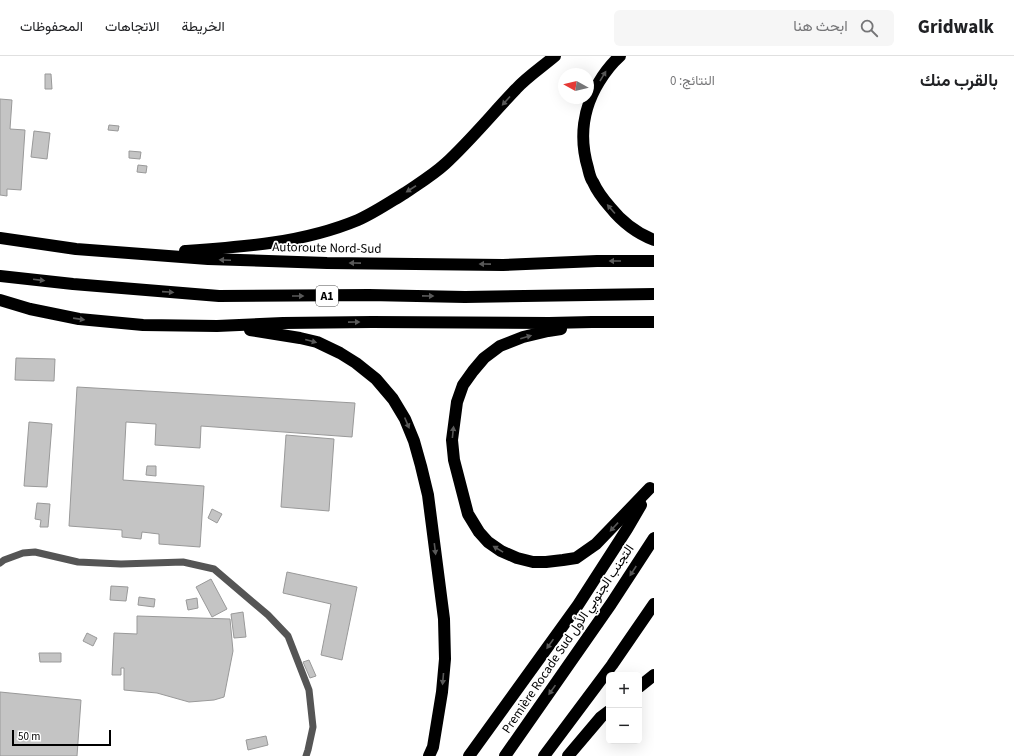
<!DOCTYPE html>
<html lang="ar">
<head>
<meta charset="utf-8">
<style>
  body { margin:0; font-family:"Source Sans 3",Vazirmatn,sans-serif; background:#f6f6f6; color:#202124; direction:rtl }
  .controls { position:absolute; right:12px; bottom:12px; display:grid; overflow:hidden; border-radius:6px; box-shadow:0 4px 16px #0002 }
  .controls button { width:36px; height:36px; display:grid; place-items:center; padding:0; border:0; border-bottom:1px solid #e0e0e0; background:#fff; color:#202124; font:20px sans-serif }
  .compass { position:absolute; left:558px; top:12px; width:36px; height:36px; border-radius:50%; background:#fff; box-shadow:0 4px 16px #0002; rotate:278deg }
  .scale { position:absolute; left:12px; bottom:10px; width:99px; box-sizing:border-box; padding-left:4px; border:2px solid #000; border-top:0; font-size:11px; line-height:14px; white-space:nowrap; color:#000; -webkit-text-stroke:3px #fff; paint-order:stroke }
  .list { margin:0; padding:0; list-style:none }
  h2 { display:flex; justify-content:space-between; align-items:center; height:52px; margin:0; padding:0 16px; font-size:17px }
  h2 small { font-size:13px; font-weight:400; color:#757577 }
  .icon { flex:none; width:22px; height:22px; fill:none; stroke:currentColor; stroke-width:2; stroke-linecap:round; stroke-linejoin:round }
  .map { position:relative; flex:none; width:654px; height:700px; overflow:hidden; direction:ltr }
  header { display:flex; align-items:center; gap:24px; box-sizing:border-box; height:56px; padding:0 20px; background:#fff; border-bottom:1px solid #e0e0e0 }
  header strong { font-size:19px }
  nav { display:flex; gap:22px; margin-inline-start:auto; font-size:14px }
  .search { width:280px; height:36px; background:#f6f6f6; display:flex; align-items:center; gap:10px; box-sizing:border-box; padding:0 14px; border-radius:6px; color:#757577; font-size:15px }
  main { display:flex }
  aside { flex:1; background:#fff }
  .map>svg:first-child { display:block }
  .building { fill:#c4c4c4; stroke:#999 }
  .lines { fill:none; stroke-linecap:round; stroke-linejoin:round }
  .lane { stroke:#555; stroke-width:7 }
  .highway { stroke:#000; stroke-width:12 }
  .oneway { fill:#595959 }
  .labels { text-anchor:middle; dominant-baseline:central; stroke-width:3.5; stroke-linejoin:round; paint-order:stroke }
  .shield { fill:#fff; stroke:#4c4c4c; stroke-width:1 }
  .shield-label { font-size:12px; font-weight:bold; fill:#000 }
  .street-label { font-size:13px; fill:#000; stroke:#fff }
</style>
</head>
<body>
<header>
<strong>Gridwalk</strong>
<div class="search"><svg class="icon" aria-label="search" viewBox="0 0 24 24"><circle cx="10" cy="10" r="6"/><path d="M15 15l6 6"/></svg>ابحث هنا</div>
<nav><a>الخريطة</a><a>الاتجاهات</a><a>المحفوظات</a></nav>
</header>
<main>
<aside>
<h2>بالقرب منك<small>النتائج: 0</small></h2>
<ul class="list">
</ul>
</aside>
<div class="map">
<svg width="654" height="700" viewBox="0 0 654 700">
  <rect width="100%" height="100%" fill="#fff"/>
  <g class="building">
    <path d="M45,18H51L52,33H45Z"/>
    <path d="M0,43L12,44L10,73L25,74L21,134L7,133V140L0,139Z"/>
    <path d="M109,69L119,70L118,75L108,74Z"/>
    <path d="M34,75L50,77L47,103L31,101Z"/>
    <path d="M129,95L141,96L140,103L129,102Z"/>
    <path d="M138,109L147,110L146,117L137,116Z"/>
    <path d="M16,302L55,303L54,325L15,324Z"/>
    <path d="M77,331L355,347L352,381L201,370L200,392L155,389L156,368L126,366L123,424L204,430L200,491L159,488V478L142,476L141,483L122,481V474L69,470Z"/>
    <path d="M29,366L52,368L47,431L24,430Z"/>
    <path d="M286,379L334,383L329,455L281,451Z"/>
    <path d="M147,410H156V420L146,419Z"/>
    <path d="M37,447L50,448L48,471H40L41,464L35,463Z"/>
    <path d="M212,453L222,458L217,467L208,462Z"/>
    <path d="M287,516L357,531L342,604L321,599L331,548L283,537Z"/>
    <path d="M211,523L227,553L212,561L196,531Z"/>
    <path d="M111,530L128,531L126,545L110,544Z"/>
    <path d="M139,541L155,543L154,551L138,549Z"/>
    <path d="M197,542L198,552L188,554L186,544Z"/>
    <path d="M243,556L246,581L234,582L231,558Z"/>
    <path d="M137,560L230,563L233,595L224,641L214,644L189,646L157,637L124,634V612H121V619H112L114,577L137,578Z"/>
    <path d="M87,577L97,582L93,590L83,585Z"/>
    <path d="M39,597H61V606H40Z"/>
    <path d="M309,604L316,620L310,622L303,606Z"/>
    <path d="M0,636L81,644L77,700H0Z"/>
    <path d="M266,680L268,689L248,694L246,684Z"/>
  </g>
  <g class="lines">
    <path class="lane" d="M0,507L4,504L23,497L35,496L78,506L121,508L183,506L214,513L268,559L288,580L309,634L313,671L308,694L306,700"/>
    <g class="highway">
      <path d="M620,0C611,8 605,16 599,26C583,52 579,82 588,112C589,116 590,122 593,126C597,135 603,143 610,151C622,166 636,177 654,184"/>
      <path d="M0,182L76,193L208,203L327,207L503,209L597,205H654"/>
      <path d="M185,195C243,191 303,187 358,164C374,157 390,146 405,137C418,128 433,119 445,108C470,85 492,58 516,33C527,21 542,11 555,0"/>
      <path d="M0,220L73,228L219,240L369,239L465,241L654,238"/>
      <path d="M0,244L30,253L79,263L143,269L217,270L283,267L372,266L549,267L592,266H654"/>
      <path d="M561,273L548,275L523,281L500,290L484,302L473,315L463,329L457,346L452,384L454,404L468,458L479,476L488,486L501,495L517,502L533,506H546L563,504L576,502L596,488L650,432"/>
      <path d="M250,274L300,282L317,286L340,297L356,307L376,323L393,343L405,363L414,385L421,410L428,439L444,563L445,603L442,636L433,691L429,700"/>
      <path d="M639,631L654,619"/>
      <path d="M469,700L578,549L627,473L641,449"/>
      <path d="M505,700L611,548L654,482"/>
      <path d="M544,700L612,609L654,548"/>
      <path d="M568,700L601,661L609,655"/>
    </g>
  </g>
  <defs><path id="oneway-solid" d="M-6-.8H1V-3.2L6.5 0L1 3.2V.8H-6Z"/></defs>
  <g class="oneway">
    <use href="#oneway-solid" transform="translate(603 20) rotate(-59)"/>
    <use href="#oneway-solid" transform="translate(506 45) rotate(132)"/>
    <use href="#oneway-solid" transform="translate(411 133) rotate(147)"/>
    <use href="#oneway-solid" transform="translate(611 153) rotate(-131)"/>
    <use href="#oneway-solid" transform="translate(225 204) rotate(-178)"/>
    <use href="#oneway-solid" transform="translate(615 205) rotate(180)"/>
    <use href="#oneway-solid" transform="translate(355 207) rotate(-179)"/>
    <use href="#oneway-solid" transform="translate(485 208) rotate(-179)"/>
    <use href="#oneway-solid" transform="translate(39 224) rotate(7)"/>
    <use href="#oneway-solid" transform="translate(168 236) rotate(4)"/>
    <use href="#oneway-solid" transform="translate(298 240)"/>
    <use href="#oneway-solid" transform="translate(428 240) rotate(1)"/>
    <use href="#oneway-solid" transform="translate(79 263) rotate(8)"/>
    <use href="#oneway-solid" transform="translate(354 266) rotate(-1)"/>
    <use href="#oneway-solid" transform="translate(526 281) rotate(-16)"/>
    <use href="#oneway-solid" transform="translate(311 285) rotate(15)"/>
    <use href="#oneway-solid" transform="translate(407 367) rotate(67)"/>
    <use href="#oneway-solid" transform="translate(453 376) rotate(-84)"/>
    <use href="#oneway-solid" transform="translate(614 471) rotate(133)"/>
    <use href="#oneway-solid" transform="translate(435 493) rotate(83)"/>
    <use href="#oneway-solid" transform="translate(498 493) rotate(-149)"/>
    <use href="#oneway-solid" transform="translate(633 515) rotate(123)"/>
    <use href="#oneway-solid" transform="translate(550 588) rotate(125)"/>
    <use href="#oneway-solid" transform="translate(443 623) rotate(95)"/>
    <use href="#oneway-solid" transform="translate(552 634) rotate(125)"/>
  </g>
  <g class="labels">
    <rect class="shield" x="316" y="230" width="22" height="20" rx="3"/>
    <g class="shield-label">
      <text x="327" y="240">A1</text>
    </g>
    <g class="street-label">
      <text transform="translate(327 192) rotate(1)">Autoroute Nord-Sud</text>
      <text transform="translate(568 583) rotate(-56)">Première Rocade Sud التجنب الجنوبي الأول</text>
    </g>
  </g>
</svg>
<div class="controls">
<button>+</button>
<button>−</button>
</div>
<svg class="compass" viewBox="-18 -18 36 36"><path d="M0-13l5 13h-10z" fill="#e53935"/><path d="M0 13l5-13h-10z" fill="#757577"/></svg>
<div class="scale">50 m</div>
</div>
</main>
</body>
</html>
